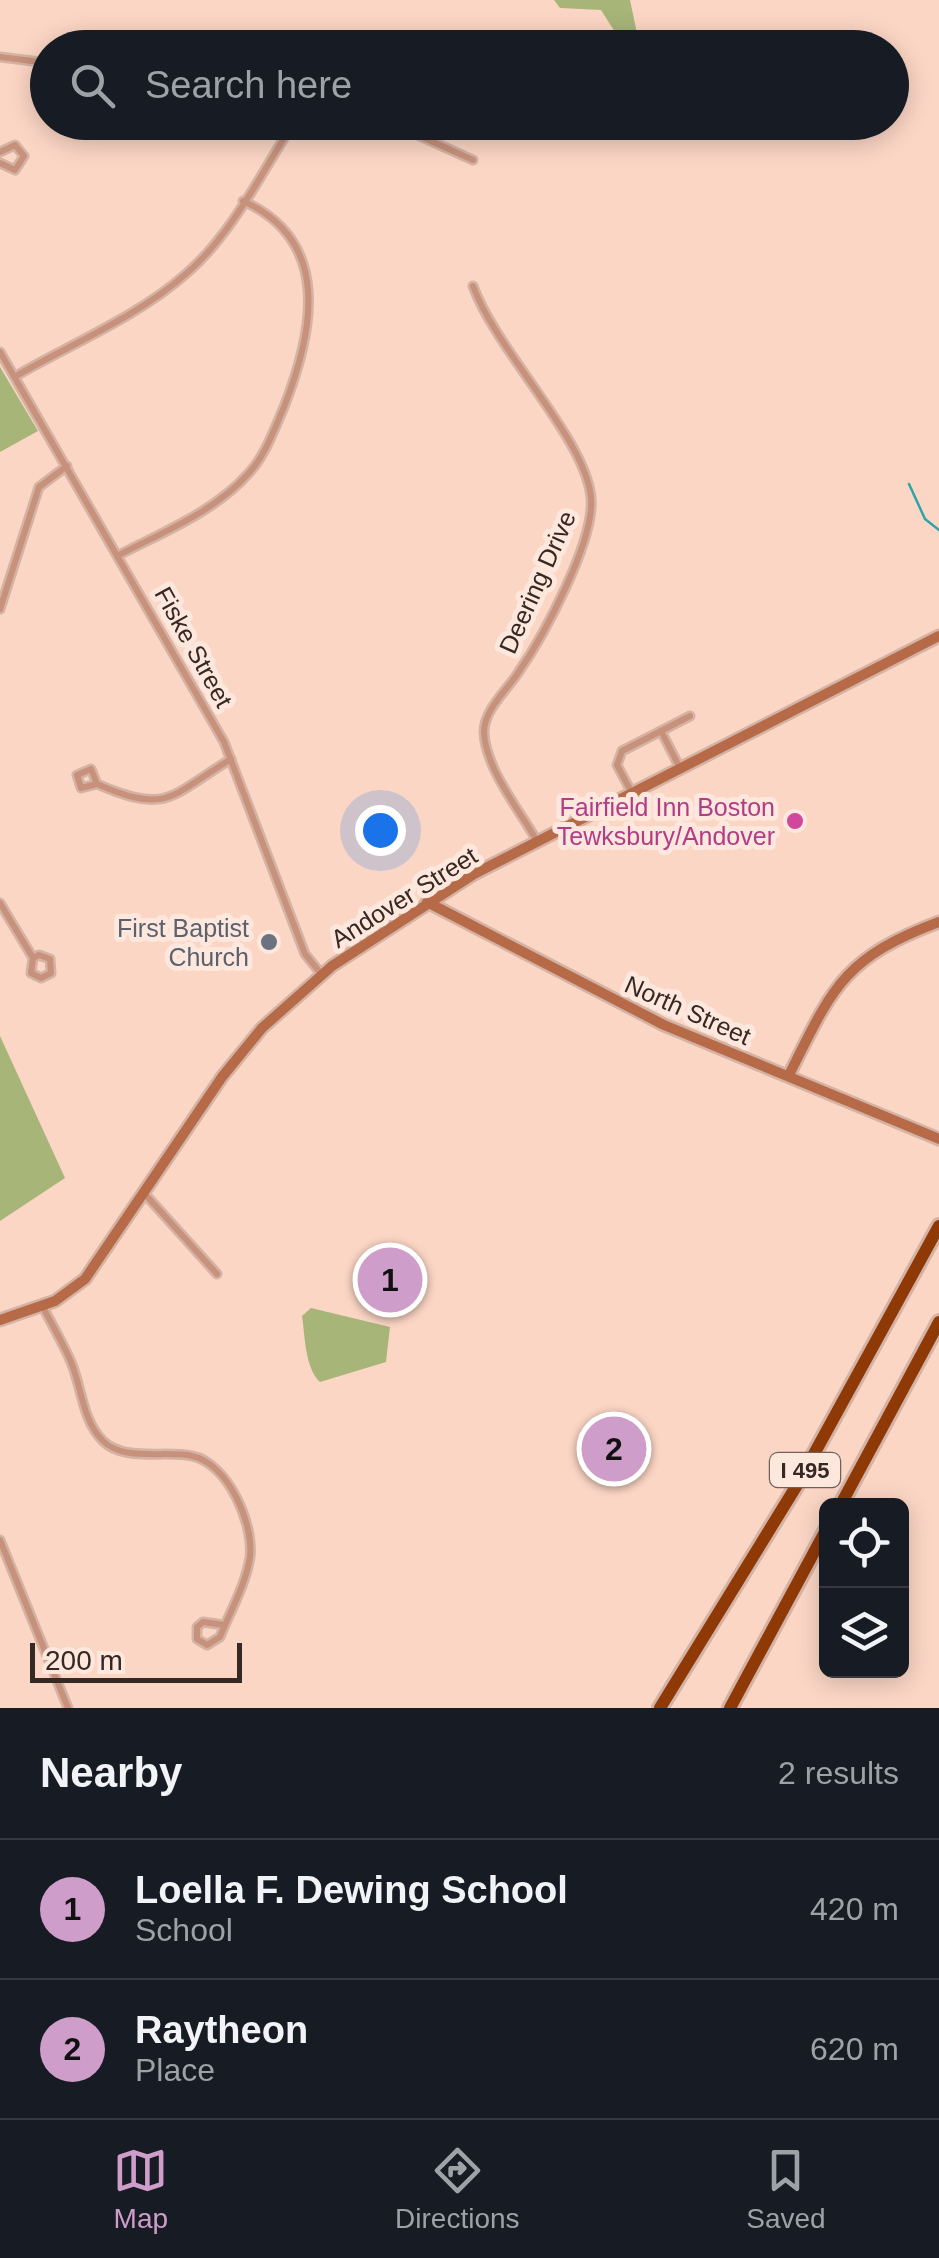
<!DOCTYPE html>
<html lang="en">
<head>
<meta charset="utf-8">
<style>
  body { margin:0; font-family:Arial,sans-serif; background:#20242c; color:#f1f3f6 }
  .controls { position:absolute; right:30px; bottom:30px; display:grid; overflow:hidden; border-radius:15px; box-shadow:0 5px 25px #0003 }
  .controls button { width:90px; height:90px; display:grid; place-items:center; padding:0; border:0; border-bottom:2px solid #363941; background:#171b24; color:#f1f3f6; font:50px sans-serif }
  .scale { position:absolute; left:30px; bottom:25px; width:212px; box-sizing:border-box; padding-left:10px; border:5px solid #362822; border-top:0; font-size:28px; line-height:35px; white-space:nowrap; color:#362822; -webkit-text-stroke:8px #fee7dd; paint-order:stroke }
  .you { position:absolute; left:380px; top:830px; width:35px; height:35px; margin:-25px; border:8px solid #fff; border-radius:50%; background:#1a73e8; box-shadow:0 0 0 15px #1a73e833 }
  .badge { display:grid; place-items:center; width:65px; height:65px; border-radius:50%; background:#ce9dc9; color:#111; font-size:32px; font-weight:700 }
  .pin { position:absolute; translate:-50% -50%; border:5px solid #fff; box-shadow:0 2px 10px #0006 }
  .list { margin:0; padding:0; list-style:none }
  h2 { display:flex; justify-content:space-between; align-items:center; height:130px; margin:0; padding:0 40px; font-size:42px }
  h2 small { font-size:32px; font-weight:400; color:#9ea1a6 }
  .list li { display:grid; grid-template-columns:65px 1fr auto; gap:30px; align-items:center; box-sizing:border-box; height:140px; padding:0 40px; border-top:2px solid #363941 }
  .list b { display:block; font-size:38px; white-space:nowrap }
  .list p { margin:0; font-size:32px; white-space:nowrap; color:#9ea1a6 }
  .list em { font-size:32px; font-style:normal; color:#9ea1a6 }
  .icon { flex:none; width:55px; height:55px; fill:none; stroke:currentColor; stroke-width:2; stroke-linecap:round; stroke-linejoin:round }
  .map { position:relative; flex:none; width:939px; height:1708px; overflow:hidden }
  .search { position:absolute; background:#171b24; box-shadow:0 5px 25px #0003; left:30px; right:30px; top:30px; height:110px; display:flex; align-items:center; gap:25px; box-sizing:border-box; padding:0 35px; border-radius:55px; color:#9ea1a6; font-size:38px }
  .sheet { height:410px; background:#171b24 }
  nav { display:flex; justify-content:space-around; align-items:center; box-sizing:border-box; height:140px; border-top:2px solid #363941; background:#171b24; font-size:28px; color:#9ea1a6 }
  nav a { display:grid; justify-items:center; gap:5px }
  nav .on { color:#ce9dc9 }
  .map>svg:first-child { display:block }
  .green { fill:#a7b579 }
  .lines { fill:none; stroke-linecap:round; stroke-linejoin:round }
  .stream { stroke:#2da4a9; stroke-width:2.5 }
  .minor-casing { stroke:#d4b3a4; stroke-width:11 }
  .secondary-casing { stroke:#d4b3a4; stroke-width:15 }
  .motorway-casing { stroke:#d4b3a4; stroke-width:18 }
  .minor { stroke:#c7917b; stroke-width:6 }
  .secondary { stroke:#b66a48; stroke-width:10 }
  .motorway { stroke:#8f3907; stroke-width:12 }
  .hotel-dot { fill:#d1479c; stroke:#fee7dd; stroke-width:4 }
  .worship-dot { fill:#6b7280; stroke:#fee7dd; stroke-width:4 }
  .labels { text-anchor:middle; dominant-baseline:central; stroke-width:10; stroke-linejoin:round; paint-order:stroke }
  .shield { fill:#fee7dd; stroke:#72615a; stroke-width:2.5 }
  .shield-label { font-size:22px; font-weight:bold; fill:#362822 }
  .street-label { font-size:25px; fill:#362822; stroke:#fee7dd }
  .hotel-label { font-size:25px; fill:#b23c85; stroke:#fee7dd; text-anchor:end }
  .worship-label { font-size:25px; fill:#5b616d; stroke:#fee7dd; text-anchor:end }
</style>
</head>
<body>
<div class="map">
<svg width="939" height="1708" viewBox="0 0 939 1708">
  <rect width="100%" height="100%" fill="#fcd6c5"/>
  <g class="green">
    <path d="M554,0H630L638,38L741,47L620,40L601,10L560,8Z"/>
    <path d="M0,367L38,431L0,452Z"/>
    <path d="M0,1036L65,1178L0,1221Z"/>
    <path d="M311,1308L390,1327L386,1362L320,1382C305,1368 305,1336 302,1316Z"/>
  </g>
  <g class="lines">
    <path class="stream" d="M909,484L925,519L939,530"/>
    <g class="minor-casing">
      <g id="minor">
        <path d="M0,57L48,63"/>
        <path d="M389,122L473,160"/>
        <path d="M0,152L15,145L24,156L15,170L0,163"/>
        <path d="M473,286C497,352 586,439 591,498C595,541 543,637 518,673C507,690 484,710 484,732C485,768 520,811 537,841"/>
        <path d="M0,352L224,742L305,954L322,975"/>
        <path d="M16,376C71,344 139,316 187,273C232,234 262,172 294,122"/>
        <path d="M119,555C163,532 214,512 248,474C265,456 274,430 284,407C313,333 333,241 243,201"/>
        <path d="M0,609L39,487L67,466"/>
        <path d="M661,731L690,716"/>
        <path d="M97,784L81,788L77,775L91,769L97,784C168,815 170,796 231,759"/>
        <path d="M633,795L617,765L622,751L661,731L681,770"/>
        <path d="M0,903L33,958L31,973L41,978L51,973L50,959L39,955L33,958"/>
        <path d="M144,1193L217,1274"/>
        <path d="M43,1307C52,1325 63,1343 71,1362C82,1388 82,1420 103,1441C124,1462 166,1450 192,1456C228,1463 254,1524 250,1557C246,1584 230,1612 220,1637L207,1645L197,1639V1627L203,1622L224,1625"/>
        <path d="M0,1540L68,1708"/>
      </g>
    </g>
    <g class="secondary-casing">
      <g id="secondary">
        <path d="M427,902L664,1025L939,1139"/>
        <path d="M789,1075C833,987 843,958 939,922"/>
        <path d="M0,1320L55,1301L85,1279L222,1077L262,1028L332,966L474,874L939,636"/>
      </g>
    </g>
    <g class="motorway-casing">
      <g id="motorway">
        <path d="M840,1506L939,1322"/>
        <path d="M660,1708L797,1485L939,1226"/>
        <path d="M730,1708L826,1530"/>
      </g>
    </g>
    <use href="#minor" class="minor"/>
    <use href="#secondary" class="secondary"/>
    <use href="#motorway" class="motorway"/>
  </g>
  <circle class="hotel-dot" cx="795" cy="821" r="10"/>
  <circle class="worship-dot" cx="269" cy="942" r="10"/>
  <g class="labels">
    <rect class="shield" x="770" y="1453" width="70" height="34" rx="8"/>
    <g class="shield-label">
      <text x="805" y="1470">I 495</text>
    </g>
    <g class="street-label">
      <text transform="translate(537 582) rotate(-66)">Deering Drive</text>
      <text transform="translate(194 647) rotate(61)">Fiske Street</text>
      <text transform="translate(404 897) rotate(-32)">Andover Street</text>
      <text transform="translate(688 1010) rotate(24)">North Street</text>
    </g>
    <g class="hotel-label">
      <text x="775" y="807">Fairfield Inn Boston<tspan x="775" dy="29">Tewksbury/Andover</tspan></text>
    </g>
    <g class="worship-label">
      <text x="249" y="928">First Baptist<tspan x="249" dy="29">Church</tspan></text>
    </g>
  </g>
</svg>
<div class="controls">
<button><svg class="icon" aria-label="locate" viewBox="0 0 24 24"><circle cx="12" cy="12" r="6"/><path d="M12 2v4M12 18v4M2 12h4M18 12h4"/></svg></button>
<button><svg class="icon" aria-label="layers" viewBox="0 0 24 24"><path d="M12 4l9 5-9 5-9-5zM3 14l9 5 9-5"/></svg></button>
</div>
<div class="scale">200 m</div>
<div class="you"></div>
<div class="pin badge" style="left:390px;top:1280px">1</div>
<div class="pin badge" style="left:614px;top:1449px">2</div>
<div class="search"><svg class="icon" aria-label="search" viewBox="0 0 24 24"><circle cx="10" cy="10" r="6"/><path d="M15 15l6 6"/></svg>Search here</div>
</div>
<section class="sheet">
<h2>Nearby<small>2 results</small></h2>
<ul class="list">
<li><span class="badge">1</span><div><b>Loella F. Dewing School</b><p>School</p></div><em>420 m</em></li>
<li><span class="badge">2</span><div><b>Raytheon</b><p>Place</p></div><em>620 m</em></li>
</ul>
</section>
<nav>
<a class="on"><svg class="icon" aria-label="map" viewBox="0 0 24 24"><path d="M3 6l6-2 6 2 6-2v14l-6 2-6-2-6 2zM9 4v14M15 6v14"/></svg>Map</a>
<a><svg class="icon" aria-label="directions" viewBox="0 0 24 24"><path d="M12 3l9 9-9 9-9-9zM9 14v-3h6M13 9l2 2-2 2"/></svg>Directions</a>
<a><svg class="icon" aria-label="saved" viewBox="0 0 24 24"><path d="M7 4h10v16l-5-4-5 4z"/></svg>Saved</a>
</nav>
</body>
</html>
